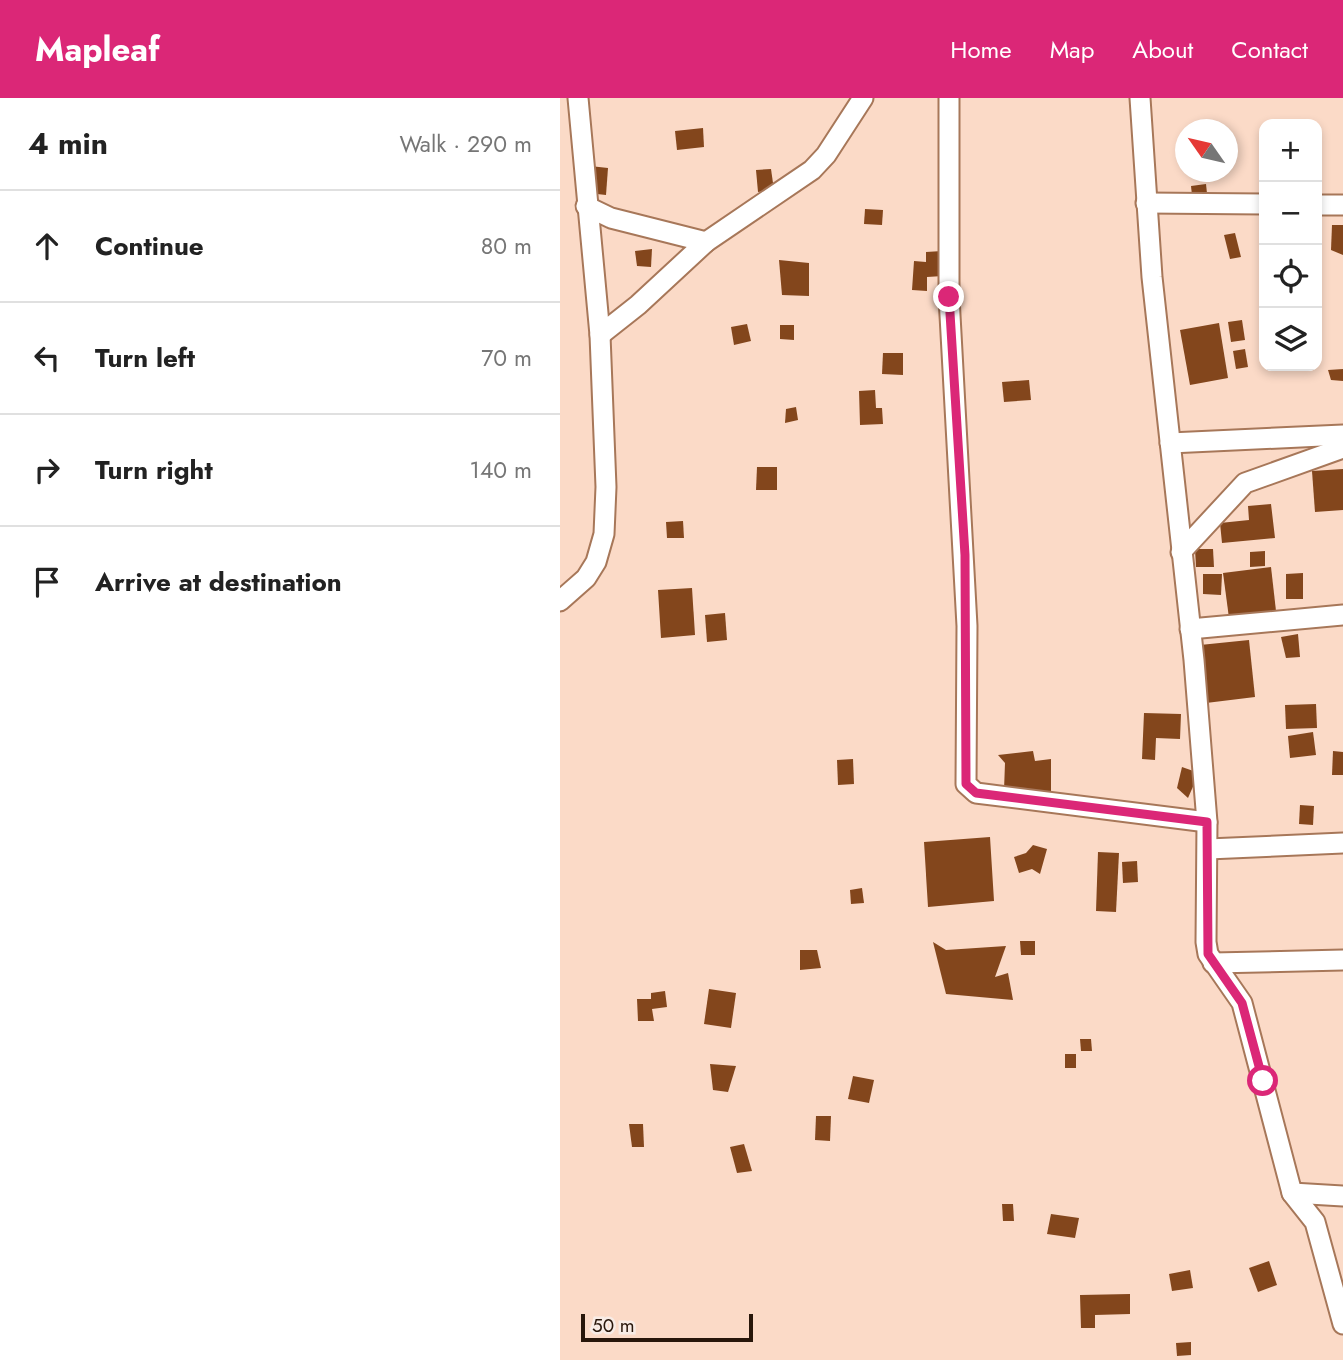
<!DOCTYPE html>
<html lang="en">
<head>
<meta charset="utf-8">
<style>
  body { margin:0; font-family:Jost,sans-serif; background:#f6f6f6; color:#222 }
  .controls { position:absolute; right:21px; top:21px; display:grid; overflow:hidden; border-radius:14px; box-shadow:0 4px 10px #0003 }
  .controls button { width:63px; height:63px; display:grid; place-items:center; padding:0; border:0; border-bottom:2px solid #e0e0e0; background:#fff; color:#222; font:35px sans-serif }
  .compass { position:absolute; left:615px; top:21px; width:63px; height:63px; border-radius:50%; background:#fff; box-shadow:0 4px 10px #0003; rotate:304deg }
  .scale { position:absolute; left:21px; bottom:18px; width:172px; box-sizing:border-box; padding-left:7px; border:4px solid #28160a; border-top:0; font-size:19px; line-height:24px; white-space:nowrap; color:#28160a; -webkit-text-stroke:5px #f8ece6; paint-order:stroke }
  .stop { position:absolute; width:21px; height:21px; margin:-16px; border:5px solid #db2777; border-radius:50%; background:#fff }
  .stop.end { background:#db2777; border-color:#fff; box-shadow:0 2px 7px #0008 }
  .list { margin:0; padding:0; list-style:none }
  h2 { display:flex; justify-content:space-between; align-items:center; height:91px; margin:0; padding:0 28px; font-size:30px }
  h2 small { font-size:23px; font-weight:400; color:#767676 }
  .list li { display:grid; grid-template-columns:46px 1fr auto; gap:21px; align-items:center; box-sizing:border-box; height:112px; padding:0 28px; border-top:2px solid #e0e0e0 }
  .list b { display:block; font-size:26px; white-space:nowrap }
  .list em { font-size:23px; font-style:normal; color:#767676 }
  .icon { flex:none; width:38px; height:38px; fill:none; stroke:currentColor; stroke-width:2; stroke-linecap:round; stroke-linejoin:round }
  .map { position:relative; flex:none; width:783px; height:1262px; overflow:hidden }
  header { display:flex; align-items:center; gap:42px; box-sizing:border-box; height:98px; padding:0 35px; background:#db2777; color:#fff }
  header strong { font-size:33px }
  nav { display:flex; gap:38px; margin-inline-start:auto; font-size:24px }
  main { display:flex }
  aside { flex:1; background:#fff }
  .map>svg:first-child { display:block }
  .building { fill:#83461c }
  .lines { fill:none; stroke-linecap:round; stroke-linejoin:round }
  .minor-casing { stroke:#a77759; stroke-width:23 }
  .minor { stroke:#fff; stroke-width:19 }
  .route { stroke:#db2777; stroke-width:9 }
</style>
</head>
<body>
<header>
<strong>Mapleaf</strong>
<nav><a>Home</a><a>Map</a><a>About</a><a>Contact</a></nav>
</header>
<main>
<aside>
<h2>4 min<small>Walk · 290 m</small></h2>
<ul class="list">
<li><svg class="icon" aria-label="ahead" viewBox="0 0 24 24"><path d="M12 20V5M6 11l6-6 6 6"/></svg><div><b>Continue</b></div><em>80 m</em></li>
<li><svg class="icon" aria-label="left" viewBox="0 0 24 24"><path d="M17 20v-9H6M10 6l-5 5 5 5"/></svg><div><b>Turn left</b></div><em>70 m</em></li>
<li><svg class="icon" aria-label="right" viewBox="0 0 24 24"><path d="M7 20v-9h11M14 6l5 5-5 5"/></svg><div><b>Turn right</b></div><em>140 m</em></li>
<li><svg class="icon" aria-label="arrive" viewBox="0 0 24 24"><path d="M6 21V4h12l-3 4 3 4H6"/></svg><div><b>Arrive at destination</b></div></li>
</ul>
</aside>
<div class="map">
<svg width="783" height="1262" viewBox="0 0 783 1262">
  <rect width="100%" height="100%" fill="#fbdac7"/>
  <g class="building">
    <path d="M143,30L144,49L117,52L115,33Z"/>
    <path d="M30,68L48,70L46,97L28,95Z"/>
    <path d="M211,71L214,92L198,94L196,72Z"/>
    <path d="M646,86L649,114L634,116L631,88Z"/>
    <path d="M305,111L323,112L322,127L304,126Z"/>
    <path d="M772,127H783V157L771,152Z"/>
    <path d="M675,135L681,159L670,161L664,137Z"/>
    <path d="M92,151L91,169L77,168L75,153Z"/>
    <path d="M382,153L383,178L367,179V193L352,192L354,163L366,164V154Z"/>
    <path d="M219,162L249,165V198L222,197Z"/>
    <path d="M682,222L685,242L671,244L668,224Z"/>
    <path d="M659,225L668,280L630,287L620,232Z"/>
    <path d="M187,226L191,243L174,247L171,229Z"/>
    <path d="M220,227H234V242L220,241Z"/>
    <path d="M685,251L688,269L676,271L673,253Z"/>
    <path d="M323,255H343V277L322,276Z"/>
    <path d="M783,271V283L771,282L768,272Z"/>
    <path d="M469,282L471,302L444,304L442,284Z"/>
    <path d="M315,292L316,310H322L323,326L300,327L299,293Z"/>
    <path d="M236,309L238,322L225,325L226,311Z"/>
    <path d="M197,369H217V392H196Z"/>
    <path d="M783,371V412L755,414L752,373Z"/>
    <path d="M711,406L715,440L662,445L660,425L689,422L688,408Z"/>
    <path d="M123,423L124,440H107L106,424Z"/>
    <path d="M635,451H653L654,469H636Z"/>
    <path d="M705,453V468L690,469V454Z"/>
    <path d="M711,469L716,513L669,520L663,475Z"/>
    <path d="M743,475V501H726V476Z"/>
    <path d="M643,476H662L661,497L643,496Z"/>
    <path d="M132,490L135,537L101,540L98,492Z"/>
    <path d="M165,515L167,542L147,544L145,517Z"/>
    <path d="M738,536L740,559L726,560L721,539Z"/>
    <path d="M689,542L695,599L646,605L640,547Z"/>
    <path d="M756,606L757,630L726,631L725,607Z"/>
    <path d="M584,615L621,616L620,641L596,640L595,662L582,661Z"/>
    <path d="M753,634L756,657L730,660L728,638Z"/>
    <path d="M473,653L475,663L491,661V694L444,692L445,665L438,657Z"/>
    <path d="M773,653L783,654V677H772Z"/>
    <path d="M293,661L294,686L278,687L277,662Z"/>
    <path d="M622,669L639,675L628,700L617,690Z"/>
    <path d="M740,707L754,708L753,727L739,726Z"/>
    <path d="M430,739L434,803L368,809L364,744Z"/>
    <path d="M473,747L487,751L480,776L472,771L459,775L454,759L466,755Z"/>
    <path d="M538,754L559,755L556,814L536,813Z"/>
    <path d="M577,763L578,784L563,785L562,764Z"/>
    <path d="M302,790L304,805L291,806L290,792Z"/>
    <path d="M460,843H475V857H461Z"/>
    <path d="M373,844L386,852L446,848L435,879L448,875L453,902L386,896Z"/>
    <path d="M240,852H257L261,870L240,872Z"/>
    <path d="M149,891L176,895L171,930L144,926Z"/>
    <path d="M105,893L107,909L92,911L94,923H78L77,901H91V895Z"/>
    <path d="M520,941H531L532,953H521Z"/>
    <rect x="505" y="956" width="11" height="14"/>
    <path d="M150,966L176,968L168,994L153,992Z"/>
    <path d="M293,978L314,982L309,1005L288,1001Z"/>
    <path d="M256,1018H271L270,1043L255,1042Z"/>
    <path d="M69,1026H83L84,1049H72Z"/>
    <path d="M184,1046L192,1073L177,1075L170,1049Z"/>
    <path d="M442,1106H453L454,1123H443Z"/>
    <path d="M491,1116L519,1120L515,1140L487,1136Z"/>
    <path d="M709,1163L717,1187L698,1194L689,1170Z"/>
    <path d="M630,1172L633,1190L612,1193L609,1176Z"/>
    <path d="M570,1196V1216L535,1217V1230H521L520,1197Z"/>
    <path d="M631,1244V1257L617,1258L616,1245Z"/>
  </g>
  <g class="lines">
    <g class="minor-casing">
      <g id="minor">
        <path d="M389,0V199L407,528L406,686L416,695L647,724"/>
        <path d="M580,0L592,179L634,562L647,724L646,844L648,856L682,905L732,1095L755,1124L783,1226"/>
        <path d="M586,105L704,106"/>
        <path d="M757,107H783"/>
        <path d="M26,108L51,120L146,144"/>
        <path d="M40,237L78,207L146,144L252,72L266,57L303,0"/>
        <path d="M610,345L783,337"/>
        <path d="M621,454L685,385L783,350"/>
        <path d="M0,503L26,480L36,464L44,436L46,389L40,237L18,0"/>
        <path d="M630,531L783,517"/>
        <path d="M648,751L783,745"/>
        <path d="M653,865L783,862"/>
        <path d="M732,1095L783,1098"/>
      </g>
    </g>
    <use href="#minor" class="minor"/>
  </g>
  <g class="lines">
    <path class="route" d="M389,199L405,457L406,686L416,695L647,724L648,856L682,905L703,983"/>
  </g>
</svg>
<div class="controls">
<button>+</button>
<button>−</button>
<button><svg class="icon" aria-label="locate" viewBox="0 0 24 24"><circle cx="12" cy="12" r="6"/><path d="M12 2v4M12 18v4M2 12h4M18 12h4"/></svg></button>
<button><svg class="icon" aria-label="layers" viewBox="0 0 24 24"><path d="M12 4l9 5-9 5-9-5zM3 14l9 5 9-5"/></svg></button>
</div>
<svg class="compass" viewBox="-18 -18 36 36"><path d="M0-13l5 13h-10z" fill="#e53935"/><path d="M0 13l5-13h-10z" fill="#767676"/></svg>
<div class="scale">50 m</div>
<div class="stop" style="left:703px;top:983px"></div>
<div class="stop end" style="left:389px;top:199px"></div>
</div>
</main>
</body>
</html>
